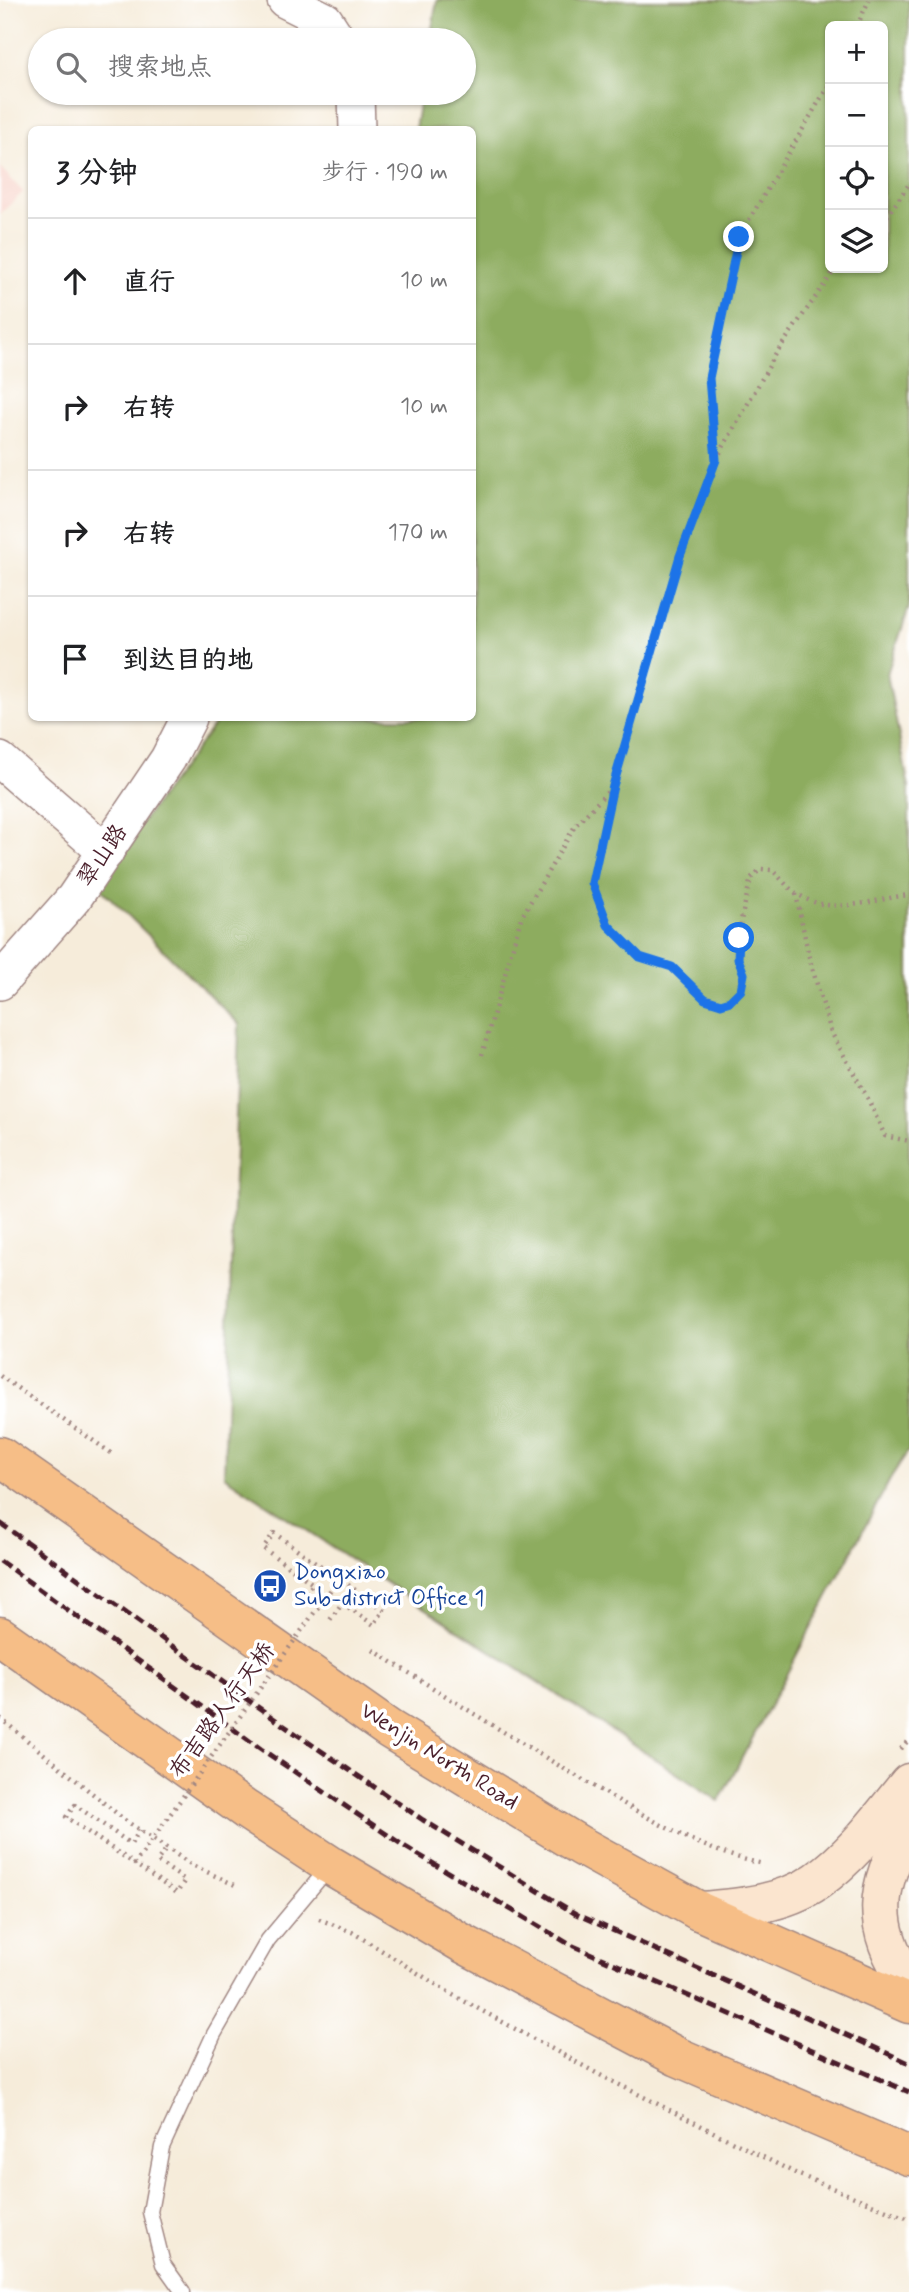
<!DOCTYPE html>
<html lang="zh">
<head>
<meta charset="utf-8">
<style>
  body { margin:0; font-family:Mynerve,"LXGW WenKai TC",sans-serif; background:#f2f2f2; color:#202124 }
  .controls { position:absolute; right:21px; top:21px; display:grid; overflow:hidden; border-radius:10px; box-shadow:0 2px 5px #0004 }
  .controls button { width:63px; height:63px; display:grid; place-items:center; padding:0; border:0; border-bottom:2px solid #e0e0e0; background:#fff; color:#202124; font:35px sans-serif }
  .stop { position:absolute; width:21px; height:21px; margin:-16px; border:5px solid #1a73e8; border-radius:50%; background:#fff }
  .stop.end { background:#1a73e8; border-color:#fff; box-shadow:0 2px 7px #0008 }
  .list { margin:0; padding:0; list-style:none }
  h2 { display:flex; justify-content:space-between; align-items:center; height:91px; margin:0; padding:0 28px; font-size:30px }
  h2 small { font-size:23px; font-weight:400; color:#757577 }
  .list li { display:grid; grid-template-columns:46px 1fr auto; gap:21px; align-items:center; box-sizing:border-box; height:126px; padding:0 28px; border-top:2px solid #e0e0e0 }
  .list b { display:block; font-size:26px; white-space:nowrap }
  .list em { font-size:23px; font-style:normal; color:#757577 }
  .icon { flex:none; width:38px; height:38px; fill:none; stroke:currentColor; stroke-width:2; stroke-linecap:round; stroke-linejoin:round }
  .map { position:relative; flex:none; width:909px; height:2292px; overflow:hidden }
  .search { position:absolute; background:#fff; box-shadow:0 2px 5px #0004; left:28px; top:28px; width:448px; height:77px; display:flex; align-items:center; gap:18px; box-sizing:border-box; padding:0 24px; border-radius:38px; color:#757577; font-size:26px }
  .panel { position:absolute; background:#fff; box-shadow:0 2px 5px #0004; left:28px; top:126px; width:448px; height:595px; border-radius:10px }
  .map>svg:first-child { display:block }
  .built { fill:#f7d1c7 }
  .forest { fill:#8dac5f; stroke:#6c6645; stroke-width:2; fill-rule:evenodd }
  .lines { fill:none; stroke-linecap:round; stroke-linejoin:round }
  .service-casing { stroke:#a08682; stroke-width:17 }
  .tertiary-casing { stroke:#a08682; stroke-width:38 }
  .secondary-casing { stroke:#a08682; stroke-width:41 }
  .trunk-casing { stroke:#a08682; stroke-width:41 }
  .path { stroke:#a08682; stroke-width:4.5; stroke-dasharray:2 5; stroke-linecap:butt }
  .service { stroke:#fff; stroke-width:14 }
  .tertiary { stroke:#fff; stroke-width:35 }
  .secondary { stroke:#fbe5cf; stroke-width:38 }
  .trunk { stroke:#f6be87; stroke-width:38 }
  .rail { stroke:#4a1f2b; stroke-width:5; stroke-dasharray:10 5; stroke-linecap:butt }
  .path-bridge { stroke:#a08682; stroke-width:4.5; stroke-dasharray:2 5; stroke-linecap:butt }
  .route { stroke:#1a73e8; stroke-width:9 }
  .labels { text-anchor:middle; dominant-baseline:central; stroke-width:7; stroke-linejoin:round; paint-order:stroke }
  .street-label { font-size:23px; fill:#4a1f2b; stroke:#fff }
  .transit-label { font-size:23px; fill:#164399; stroke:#fff; text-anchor:start }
</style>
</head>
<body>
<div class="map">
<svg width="909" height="2292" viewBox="0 0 909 2292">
  <rect width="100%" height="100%" fill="#fff"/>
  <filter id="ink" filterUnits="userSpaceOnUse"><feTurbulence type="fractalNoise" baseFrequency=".0143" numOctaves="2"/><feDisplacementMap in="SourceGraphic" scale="14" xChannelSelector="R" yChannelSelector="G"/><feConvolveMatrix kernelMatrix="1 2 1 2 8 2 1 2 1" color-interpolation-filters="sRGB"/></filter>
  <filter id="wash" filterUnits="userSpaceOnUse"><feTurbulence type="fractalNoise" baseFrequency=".00686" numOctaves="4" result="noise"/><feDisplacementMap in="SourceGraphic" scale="28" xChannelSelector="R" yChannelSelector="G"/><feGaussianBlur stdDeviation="1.57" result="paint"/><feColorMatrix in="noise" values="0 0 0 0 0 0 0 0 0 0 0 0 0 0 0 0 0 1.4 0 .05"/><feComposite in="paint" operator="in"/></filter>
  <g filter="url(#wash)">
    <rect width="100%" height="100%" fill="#f6ecda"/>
    <path class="built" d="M0,167L23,192L0,214Z"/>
    <path class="forest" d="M437,0H909V607L887,674L909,788V1450L893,1474L719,1801L224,1476L239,1024L96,884L219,718H472V130L415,129L421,93H464V40H430ZM830,26H883V268H830Z"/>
  </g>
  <g filter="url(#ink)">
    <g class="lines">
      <g class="service-casing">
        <path id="service" d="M183,2292L163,2264L150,2212L162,2147L214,2034L268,1940L329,1867"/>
      </g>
      <g class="tertiary-casing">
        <g id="tertiary">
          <path d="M285,0L325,20L338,40"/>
          <path d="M356,93L357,130"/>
          <path d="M0,760L106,852"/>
          <path d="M0,982L74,898L168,759L189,718"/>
        </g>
      </g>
      <g class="secondary-casing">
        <g id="secondary">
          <path d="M909,1828C874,1885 870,1928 909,1983"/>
          <path d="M699,1911C739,1908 784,1904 817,1881C854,1855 881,1817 909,1783"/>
        </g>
      </g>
      <g class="trunk-casing">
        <g id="trunk">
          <path d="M0,1456L389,1729L581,1846L699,1911L909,2004"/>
          <path d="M0,1636L246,1810L330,1865L462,1943L678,2057L909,2156"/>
        </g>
      </g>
      <g class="path">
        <path d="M857,26L869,0"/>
        <path d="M883,222L909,184"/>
        <path d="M836,268L777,352L716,460L680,556L613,786L592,882L608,925L640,957L672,967L705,999L721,1004L730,1001L741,990L743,974L738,959L741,920L751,878L761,869L772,870C780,877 787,887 796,893C832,918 871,899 909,895"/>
        <path d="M716,459L709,378L739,237L830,83"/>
        <path d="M796,894L809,957L831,1032L867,1097L885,1136L909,1141"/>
        <path d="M482,1055L521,918L575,826L613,786"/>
        <path d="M0,1376L114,1455"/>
        <path d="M301,1598L313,1584L263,1548L274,1533L384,1610L374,1625L342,1603L330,1620"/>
        <path d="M373,1650C447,1697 520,1743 595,1787C649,1818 702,1852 764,1864"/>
        <path d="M0,1718L126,1821L192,1865L235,1885"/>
        <path d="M901,1749L909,1739"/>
        <path d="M140,1830L131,1844L75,1805L66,1817L177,1893L185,1880L157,1861L167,1848"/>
        <path d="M319,1919L352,1932L453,1995L600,2075L797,2174L909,2219"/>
      </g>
      <use href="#service" class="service"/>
      <use href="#tertiary" class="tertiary"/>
      <use href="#secondary" class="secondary"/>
      <use href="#trunk" class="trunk"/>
      <g class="rail">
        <path d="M0,1523L283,1725L423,1820L576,1914L909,2063"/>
        <path d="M0,1561L261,1749L407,1848L569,1944L909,2092"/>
      </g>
      <path class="path-bridge" d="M134,1865L339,1578"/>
    </g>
  </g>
  <g class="lines" filter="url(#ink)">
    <path class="route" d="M739,938L738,959L744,974L741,990L730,1001L721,1004L705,999L672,967L640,957L608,925L592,883L613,786L680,556L716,460L709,378L739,237"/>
  </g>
  <defs>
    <g id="bus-disc" transform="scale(1.75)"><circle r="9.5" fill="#1a4fb4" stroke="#fff"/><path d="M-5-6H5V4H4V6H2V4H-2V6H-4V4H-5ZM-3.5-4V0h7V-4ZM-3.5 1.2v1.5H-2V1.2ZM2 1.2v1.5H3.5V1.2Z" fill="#fff"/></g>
  </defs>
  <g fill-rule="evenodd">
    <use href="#bus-disc" x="270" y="1586"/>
  </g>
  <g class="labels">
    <g class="street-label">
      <text transform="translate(103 856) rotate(-56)">翠山路</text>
      <text transform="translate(223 1711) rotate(-54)">布吉路人行天桥</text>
      <text transform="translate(439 1757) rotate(32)">Wenjin North Road</text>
    </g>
    <g class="transit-label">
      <text x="294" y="1573">Dongxiao<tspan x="294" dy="26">Sub-district Office 1</tspan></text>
    </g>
  </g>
</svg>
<div class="controls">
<button>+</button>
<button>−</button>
<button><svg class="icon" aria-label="locate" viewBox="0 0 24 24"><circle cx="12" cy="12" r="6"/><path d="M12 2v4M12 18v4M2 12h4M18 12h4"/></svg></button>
<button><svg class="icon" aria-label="layers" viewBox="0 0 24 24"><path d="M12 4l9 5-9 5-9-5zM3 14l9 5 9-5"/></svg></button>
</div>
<div class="stop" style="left:739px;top:938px"></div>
<div class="stop end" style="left:739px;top:237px"></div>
<div class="search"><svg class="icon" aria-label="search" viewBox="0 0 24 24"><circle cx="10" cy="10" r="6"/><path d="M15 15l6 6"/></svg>搜索地点</div>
<section class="panel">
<h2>3 分钟<small>步行 · 190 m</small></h2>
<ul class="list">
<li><svg class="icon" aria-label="ahead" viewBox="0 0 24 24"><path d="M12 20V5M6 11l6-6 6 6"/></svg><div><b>直行</b></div><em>10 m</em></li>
<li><svg class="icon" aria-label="right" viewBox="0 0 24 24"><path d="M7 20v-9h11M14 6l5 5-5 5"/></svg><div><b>右转</b></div><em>10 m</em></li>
<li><svg class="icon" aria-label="right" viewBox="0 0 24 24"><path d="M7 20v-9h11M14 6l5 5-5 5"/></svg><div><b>右转</b></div><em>170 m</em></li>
<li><svg class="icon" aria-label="arrive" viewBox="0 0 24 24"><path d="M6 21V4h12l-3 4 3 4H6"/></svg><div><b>到达目的地</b></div></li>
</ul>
</section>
</div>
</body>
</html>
